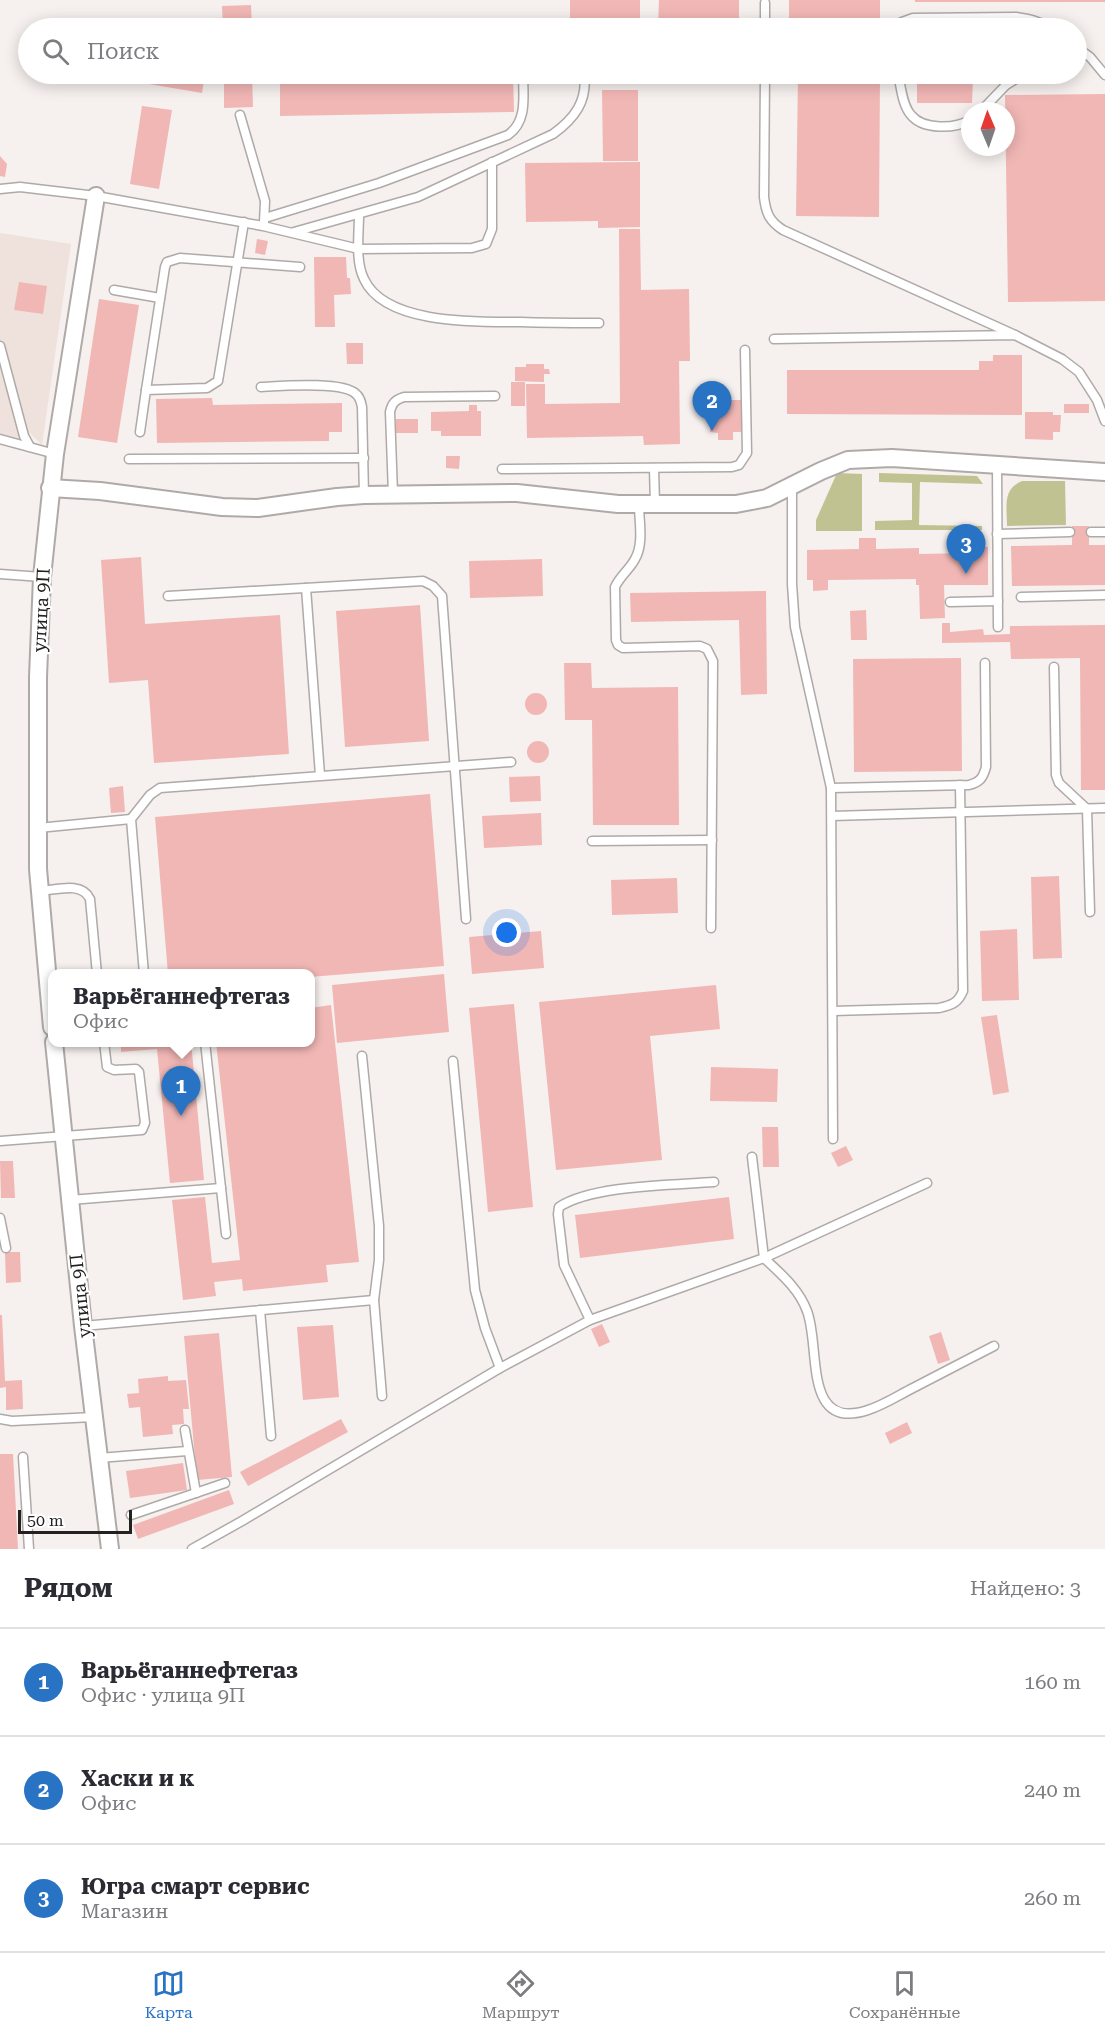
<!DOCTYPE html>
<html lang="ru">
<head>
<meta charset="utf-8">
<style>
  body { margin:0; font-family:"Roboto Serif",serif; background:#f2f2f3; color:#2b2b33 }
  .compass { position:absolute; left:961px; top:102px; width:54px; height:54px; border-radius:50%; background:#fff; box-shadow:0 3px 15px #0003; rotate:358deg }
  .scale { position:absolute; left:18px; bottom:15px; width:114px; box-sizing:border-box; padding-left:6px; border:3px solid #242221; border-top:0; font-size:16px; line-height:21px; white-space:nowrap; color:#242221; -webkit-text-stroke:4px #fff; paint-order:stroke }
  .you { position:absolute; left:507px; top:933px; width:21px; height:21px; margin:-15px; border:4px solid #fff; border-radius:50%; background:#1a73e8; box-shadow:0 0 0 9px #1a73e833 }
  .badge { display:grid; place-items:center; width:39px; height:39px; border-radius:50%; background:#2873c3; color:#fff; font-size:20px; font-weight:700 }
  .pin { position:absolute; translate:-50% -50px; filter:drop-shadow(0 2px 3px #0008) }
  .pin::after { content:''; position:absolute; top:32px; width:21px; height:18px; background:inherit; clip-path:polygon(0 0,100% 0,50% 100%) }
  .popup { position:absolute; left:48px; top:969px; width:267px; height:78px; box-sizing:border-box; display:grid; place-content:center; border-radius:12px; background:#fff; filter:drop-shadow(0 2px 4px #0005); font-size:20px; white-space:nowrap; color:#7c7c81 }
  .popup b { font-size:22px; color:#2b2b33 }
  .popup::after { content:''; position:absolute; left:50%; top:100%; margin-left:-12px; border:12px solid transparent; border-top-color:#fff }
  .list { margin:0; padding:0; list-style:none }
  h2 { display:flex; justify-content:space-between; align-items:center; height:78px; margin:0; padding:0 24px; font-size:26px }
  h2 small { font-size:20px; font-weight:400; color:#7c7c81 }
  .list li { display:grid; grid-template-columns:39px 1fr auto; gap:18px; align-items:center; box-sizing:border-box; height:108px; padding:0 24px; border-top:2px solid #e1e1e2 }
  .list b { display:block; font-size:22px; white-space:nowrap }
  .list p { margin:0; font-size:20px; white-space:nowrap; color:#7c7c81 }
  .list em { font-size:20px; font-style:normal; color:#7c7c81 }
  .icon { flex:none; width:33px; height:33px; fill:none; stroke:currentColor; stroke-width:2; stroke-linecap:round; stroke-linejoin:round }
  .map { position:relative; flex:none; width:1105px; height:1549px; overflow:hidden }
  .search { position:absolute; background:#fff; box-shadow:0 3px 15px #0003; left:18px; right:18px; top:18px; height:66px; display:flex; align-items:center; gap:15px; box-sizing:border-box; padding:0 21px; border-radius:33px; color:#7c7c81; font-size:22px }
  .sheet { height:402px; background:#fff }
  nav { display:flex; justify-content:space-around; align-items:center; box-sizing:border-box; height:84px; border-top:2px solid #e1e1e2; background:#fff; font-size:16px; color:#7c7c81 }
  nav a { display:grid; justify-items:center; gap:3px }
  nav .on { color:#2873c3 }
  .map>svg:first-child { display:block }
  .built { fill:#efe1db }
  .green { fill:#c0c391 }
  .building { fill:#f1b7b5 }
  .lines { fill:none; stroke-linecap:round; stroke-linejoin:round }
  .service-casing { stroke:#afaaa7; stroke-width:11 }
  .minor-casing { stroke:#afaaa7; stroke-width:20 }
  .service { stroke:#fff; stroke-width:8 }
  .minor { stroke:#fff; stroke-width:16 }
  .labels { text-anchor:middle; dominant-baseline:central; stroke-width:4.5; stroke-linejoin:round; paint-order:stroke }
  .street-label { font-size:18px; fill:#242221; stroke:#fff }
</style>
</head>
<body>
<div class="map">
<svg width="1105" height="1549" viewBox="0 0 1105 1549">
  <rect width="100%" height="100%" fill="#f6f0ee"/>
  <path class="built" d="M0,233L71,244L42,445L30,433L19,438L0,433Z"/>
  <g class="green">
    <path d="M837,473L862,474V531H816V520Z"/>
    <path d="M879,473L977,476L983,484L920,482L919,525L982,526V530H875V521L912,520V483L879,482Z"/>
    <path d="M1022,481H1065L1066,525L1007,526C1007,507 1002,489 1022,481Z"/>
  </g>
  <g class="building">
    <rect x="570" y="0" width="70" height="22"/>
    <path d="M659,0H739V28L658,26Z"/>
    <rect x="789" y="0" width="91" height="28"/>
    <rect x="915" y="0" width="190" height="2"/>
    <path d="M251,5L252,28H223L222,6Z"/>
    <path d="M145,74H205L202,93L143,83Z"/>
    <path d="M224,74H252L253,107L224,108Z"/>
    <path d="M280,74H513L514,112L280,116Z"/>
    <path d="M798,74H880L879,217L796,216Z"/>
    <path d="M917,78L973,79L972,103H917Z"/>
    <path d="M602,90H638V161H603Z"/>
    <path d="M1105,94V301L1008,302L1005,95Z"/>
    <path d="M142,106L172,110L159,189L130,184Z"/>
    <path d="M0,156L7,164L5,177L0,176Z"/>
    <path d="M640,162V227L598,228V221L526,222L525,163Z"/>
    <path d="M619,229H640L641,290L689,289L690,361H679L680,444L644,445L643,436L527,438L526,384H545V404L620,403Z"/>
    <path d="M257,239L268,241L265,255L255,253Z"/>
    <path d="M314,257H346L347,278H350L351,294L334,295L335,327H315Z"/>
    <path d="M19,282L47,286L43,314L14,310Z"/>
    <path d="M99,299L139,305L117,443L78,437Z"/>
    <path d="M346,343H363V364H347Z"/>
    <path d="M993,355H1022V415L787,414V370H979V361H993Z"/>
    <path d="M526,364H544V369H549L550,374H544V382L515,381V367H526Z"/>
    <rect x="511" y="382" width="14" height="24"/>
    <path d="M212,398L213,405L342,403V432H329V441L157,443L156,399Z"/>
    <path d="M710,400H741V432H733V440H718V433L710,432Z"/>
    <rect x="1064" y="404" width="25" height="9"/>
    <path d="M469,405H477V411H481V436H441V431H431V412L469,411Z"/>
    <path d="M1025,412H1053V415H1061L1060,432H1053V440L1025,439Z"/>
    <rect x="396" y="419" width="22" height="14"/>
    <path d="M446,456H460L459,469L446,468Z"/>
    <path d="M1072,526H1089V545H1105V585L1012,586L1011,546L1072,545Z"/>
    <path d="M859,538H876V549L919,548V554L971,553V547H988V585H944L945,618L920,619L919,585H916V579L828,580V590L813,591V580H807V550L859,549Z"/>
    <path d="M141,557L145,624L280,615L289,754L154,763L148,680L109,683L101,560Z"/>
    <path d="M542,559L543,596L470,598L469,561Z"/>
    <path d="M766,591L767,694L741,695L739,620L631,622L630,593Z"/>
    <path d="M420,605L429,741L345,747L336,611Z"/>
    <path d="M866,610L867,640H851L850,611Z"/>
    <path d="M942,623H950V632L983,629L984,635L1010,634V626L1105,625V790H1081L1080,658L1011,659L1010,642L942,643Z"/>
    <path d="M961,658L962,771L854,772L853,659Z"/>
    <path d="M564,663H591L592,688L678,687L679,825H593L592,720H565Z"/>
    <circle cx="536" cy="704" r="11"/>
    <circle cx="538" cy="752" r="11"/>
    <path d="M540,776L541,801L510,802L509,777Z"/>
    <path d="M123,786L125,812L111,813L109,788Z"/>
    <path d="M430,794L444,966L310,977V974H168L155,817Z"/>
    <path d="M541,813L542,845L484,848L482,816Z"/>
    <path d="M1059,876L1062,958L1033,959L1031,877Z"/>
    <path d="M677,878L678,913L612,915L611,880Z"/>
    <path d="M1017,929L1019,1000L982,1001L980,931Z"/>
    <path d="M541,931L544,968L472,974L469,937Z"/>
    <path d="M444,974L449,1032L337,1043L332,985Z"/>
    <path d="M716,985L720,1029L650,1036L662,1160L556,1170L539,1002Z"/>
    <path d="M514,1004L533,1207L488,1212L469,1008Z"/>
    <path d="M331,1005L359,1262L326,1265L328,1282L243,1291L242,1279L214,1282L216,1296L183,1300L172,1200L205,1197L212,1263L240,1260L216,1042H310V1008Z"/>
    <path d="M997,1015L1009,1092L993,1095L981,1017Z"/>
    <path d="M121,1042H191L204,1180L170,1183L157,1049L121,1052Z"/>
    <path d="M711,1067L778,1069L777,1102L710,1101Z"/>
    <path d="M762,1127H778L779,1167H763Z"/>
    <path d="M846,1146L853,1160L838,1167L831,1153Z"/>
    <path d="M0,1161H13L15,1198H1Z"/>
    <path d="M729,1197L734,1239L580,1258L575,1215Z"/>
    <path d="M5,1252H20L21,1282L6,1283Z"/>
    <path d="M0,1315H2L5,1381L22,1380L23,1409L6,1410V1387L0,1388Z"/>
    <path d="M602,1324L610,1342L599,1347L591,1329Z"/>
    <path d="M333,1325L339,1397L303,1400L297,1327Z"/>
    <path d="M941,1332L950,1360L938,1364L929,1336Z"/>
    <path d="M219,1333L232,1477L197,1480L184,1336Z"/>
    <path d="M168,1376V1381L186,1380L189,1409H183L184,1424L172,1425L173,1434L143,1437L140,1407L129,1408L127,1394L139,1393L138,1379Z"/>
    <path d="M341,1419L348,1432L248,1486L240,1472Z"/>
    <path d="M907,1422L912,1433L890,1444L885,1433Z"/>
    <path d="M0,1454H13L18,1549H0Z"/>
    <path d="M183,1463L187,1490L130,1498L126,1471Z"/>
    <path d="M229,1490L234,1504L138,1539L133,1525Z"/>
  </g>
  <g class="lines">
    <g class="service-casing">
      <g id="service">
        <path d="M765,28V3"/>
        <path d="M898,28L902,22L913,18L1016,17C1029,19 1039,21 1050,28"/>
        <path d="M1076,47L1090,57L1105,75"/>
        <path d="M765,74L764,197C766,213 769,221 783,230L1015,335"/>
        <path d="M898,74C901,86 902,105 911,115C923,130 955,129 970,120"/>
        <path d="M981,111L1006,85L1024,74"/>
        <path d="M240,115L265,201L264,222"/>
        <path d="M0,189L20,187L96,196L263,226L359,249L472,248L486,244L492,229V162"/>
        <path d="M359,215C359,234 355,261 364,279C385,325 478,322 521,322C547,323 573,323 599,323"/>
        <path d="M265,218L379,183L508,135C528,121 523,95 523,74"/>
        <path d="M294,232L418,197L553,134C574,119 588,101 584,74"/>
        <path d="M114,290L160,298"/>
        <path d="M774,339L1015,335L1062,359L1079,372L1097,400L1105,421"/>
        <path d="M0,346L24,436L30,447"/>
        <path d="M261,387C281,386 343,381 356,394C360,397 361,402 362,407L364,495"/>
        <path d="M146,390L165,267L167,262L180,258L300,267"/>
        <path d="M140,432L146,390L207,388L218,381L244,222"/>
        <path d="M0,439L55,454"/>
        <path d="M129,459L364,458"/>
        <path d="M997,465L998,627"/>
        <path d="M654,468L655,505"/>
        <path d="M502,469L732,467L739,465L747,453L745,350"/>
        <path d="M792,487V584L795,627L831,788L833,1139"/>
        <path d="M393,494L390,412C392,403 395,400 404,397L495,396"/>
        <path d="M639,505C639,521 644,544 635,559C630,569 620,576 615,587L616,640L618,645L623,648L700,646L707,649L713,661L711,928"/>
        <path d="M1091,532H1105"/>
        <path d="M997,534L1070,532"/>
        <path d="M0,574L42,577"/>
        <path d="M306,588L320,775"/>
        <path d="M168,596L423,581L433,586L442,596L466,919"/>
        <path d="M1021,597L1105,595"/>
        <path d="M950,602L998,601"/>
        <path d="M1054,667L1056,775L1059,783L1087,809L1090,912"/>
        <path d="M831,788L969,785C980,782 983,778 986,767L985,663"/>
        <path d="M832,816L1105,808"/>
        <path d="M38,828L131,819"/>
        <path d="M592,841L712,840"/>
        <path d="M40,891C56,890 82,881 90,899L97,974"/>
        <path d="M144,974L131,819L150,795L160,788L511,762"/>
        <path d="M833,1011L939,1008C952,1005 958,1003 963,991L960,785"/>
        <path d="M205,1042L226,1234"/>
        <path d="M362,1056L379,1226V1260L374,1300"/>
        <path d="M453,1061L475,1290L485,1328L500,1368"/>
        <path d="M0,1141L142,1130L145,1123L139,1072L136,1069L114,1070L107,1067L104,1042"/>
        <path d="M927,1183L764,1258C781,1274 799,1289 807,1311C821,1347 802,1432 868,1410C884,1405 899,1395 913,1388C940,1374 967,1360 994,1346"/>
        <path d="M70,1200L221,1188"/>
        <path d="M0,1218L6,1248"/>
        <path d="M260,1310L271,1436"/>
        <path d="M590,1320L564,1265L558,1214L559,1207C592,1185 673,1185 714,1182"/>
        <path d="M83,1326L374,1300L382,1396"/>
        <path d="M0,1419L12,1421L94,1417"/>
        <path d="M185,1430L196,1493"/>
        <path d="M23,1457L29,1549"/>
        <path d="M99,1458L187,1451"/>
        <path d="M131,1515L225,1483"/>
        <path d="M192,1549L242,1521L500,1368L590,1320L764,1258L752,1157"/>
      </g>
    </g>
    <g class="minor-casing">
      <g id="minor">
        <path d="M50,488L100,491L222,507L258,508L337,497L364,495L517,493L618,504H736L767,498L821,471L848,460L892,458L1105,472"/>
        <path d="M52,1027L38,869V677L42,577L55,454L96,196"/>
        <path d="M54,1042L83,1326L110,1549"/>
      </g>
    </g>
    <use href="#service" class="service"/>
    <use href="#minor" class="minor"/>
  </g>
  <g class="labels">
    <g class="street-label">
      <text transform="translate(41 610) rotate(-87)">улица 9П</text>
      <text transform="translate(80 1296) rotate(-96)">улица 9П</text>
    </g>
  </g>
</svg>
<svg class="compass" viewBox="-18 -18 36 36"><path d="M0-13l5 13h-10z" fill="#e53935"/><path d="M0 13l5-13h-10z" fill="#7c7c81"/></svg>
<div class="scale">50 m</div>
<div class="you"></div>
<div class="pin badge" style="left:181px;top:1116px">1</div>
<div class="popup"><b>Варьёганнефтегаз</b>Офис</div>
<div class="pin badge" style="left:712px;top:431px">2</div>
<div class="pin badge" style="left:966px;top:574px">3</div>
<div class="search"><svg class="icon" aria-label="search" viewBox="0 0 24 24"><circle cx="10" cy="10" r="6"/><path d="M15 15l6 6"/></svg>Поиск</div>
</div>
<section class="sheet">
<h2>Рядом<small>Найдено: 3</small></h2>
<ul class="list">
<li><span class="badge">1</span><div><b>Варьёганнефтегаз</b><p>Офис · улица 9П</p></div><em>160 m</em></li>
<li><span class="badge">2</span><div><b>Хаски и к</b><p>Офис</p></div><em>240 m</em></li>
<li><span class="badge">3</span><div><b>Югра смарт сервис</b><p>Магазин</p></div><em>260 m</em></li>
</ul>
</section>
<nav>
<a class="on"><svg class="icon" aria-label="map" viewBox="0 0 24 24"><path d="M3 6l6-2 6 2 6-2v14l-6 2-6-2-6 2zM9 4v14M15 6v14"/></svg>Карта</a>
<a><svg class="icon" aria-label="directions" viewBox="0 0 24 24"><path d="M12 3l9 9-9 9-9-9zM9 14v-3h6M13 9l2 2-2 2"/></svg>Маршрут</a>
<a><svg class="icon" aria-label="saved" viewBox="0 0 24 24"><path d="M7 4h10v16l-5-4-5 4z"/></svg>Сохранённые</a>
</nav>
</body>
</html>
